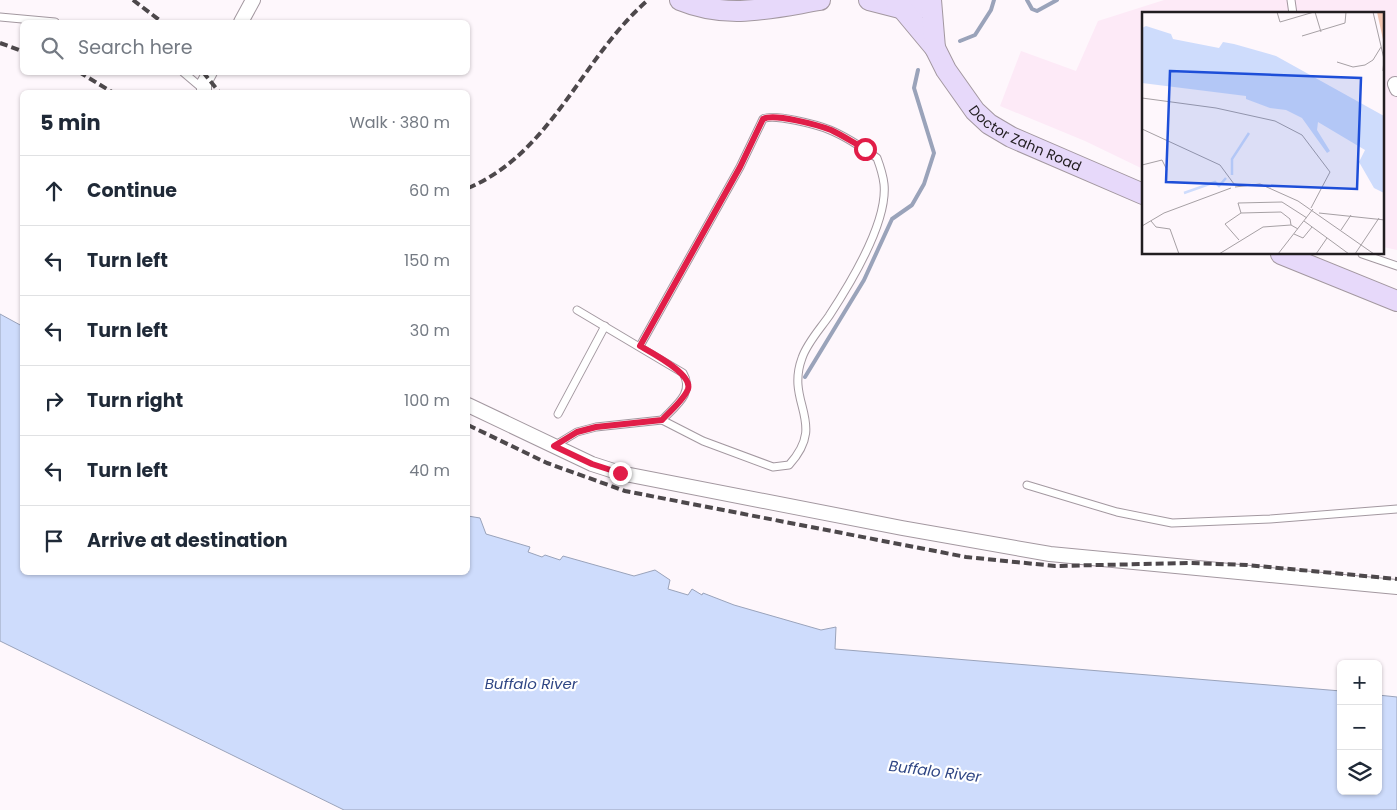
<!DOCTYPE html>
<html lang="en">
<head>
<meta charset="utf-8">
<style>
  body { margin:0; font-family:Poppins,sans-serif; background:#f2f2f3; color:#1f2937 }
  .controls { position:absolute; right:15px; bottom:15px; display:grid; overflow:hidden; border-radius:8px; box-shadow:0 1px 4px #0004 }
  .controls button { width:45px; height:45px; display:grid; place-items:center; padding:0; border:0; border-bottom:1px solid #e0e1e3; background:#fff; color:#1f2937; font:25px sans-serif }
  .stop { position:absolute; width:15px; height:15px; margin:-11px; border:4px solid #e11d48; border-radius:50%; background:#fff }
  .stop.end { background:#e11d48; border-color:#fff; box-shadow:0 1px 5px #0008 }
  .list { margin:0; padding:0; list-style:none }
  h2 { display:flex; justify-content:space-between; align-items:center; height:65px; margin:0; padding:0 20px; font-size:21px }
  h2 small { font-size:16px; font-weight:400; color:#747a83 }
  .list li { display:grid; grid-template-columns:32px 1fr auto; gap:15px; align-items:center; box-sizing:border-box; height:70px; padding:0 20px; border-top:1px solid #e0e1e3 }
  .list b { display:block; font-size:19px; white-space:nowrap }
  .list em { font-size:16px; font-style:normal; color:#747a83 }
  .icon { flex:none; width:28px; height:28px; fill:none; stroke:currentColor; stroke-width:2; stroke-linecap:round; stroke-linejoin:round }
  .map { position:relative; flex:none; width:1397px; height:810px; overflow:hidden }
  .search { position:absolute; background:#fff; box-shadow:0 1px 4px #0004; left:20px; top:20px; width:450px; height:55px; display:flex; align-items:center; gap:12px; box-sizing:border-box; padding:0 18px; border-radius:8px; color:#747a83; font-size:19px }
  .panel { position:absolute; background:#fff; box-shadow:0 1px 4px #0004; left:20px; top:90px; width:450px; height:485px; border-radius:8px }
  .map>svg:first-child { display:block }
  .built { fill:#fdeaf7 }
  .water { fill:#cedcfc; stroke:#9aa3ba }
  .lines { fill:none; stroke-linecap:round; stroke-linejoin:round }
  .stream { stroke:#9aa3ba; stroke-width:4 }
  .lane-casing { stroke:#a398a0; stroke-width:9 }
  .street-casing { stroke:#a398a0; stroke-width:16 }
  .secondary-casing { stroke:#a398a0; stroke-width:22 }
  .lane { stroke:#fff; stroke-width:7 }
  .street { stroke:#fff; stroke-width:14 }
  .secondary { stroke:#e7d9fa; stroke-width:20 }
  .rail { stroke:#4d484b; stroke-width:4; stroke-dasharray:8 4; stroke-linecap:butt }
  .route { stroke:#e11d48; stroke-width:6 }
  .labels { text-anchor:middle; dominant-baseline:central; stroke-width:4.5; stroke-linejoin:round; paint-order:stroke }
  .street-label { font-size:14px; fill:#211d20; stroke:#fff }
  .water-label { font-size:15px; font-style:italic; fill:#2f4684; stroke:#fff }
  .inset-river { fill:none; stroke:#cedcfc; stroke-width:2.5 }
  .inset-road { fill:none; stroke:#a6a0a4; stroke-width:1 }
  .view { fill:#1d4ed8; fill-opacity:0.15; stroke:#1d4ed8; stroke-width:2.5 }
  .inset-edge { fill:none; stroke:#211d20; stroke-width:2.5 }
</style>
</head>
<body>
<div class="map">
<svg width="1397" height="810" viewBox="0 0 1397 810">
  <rect width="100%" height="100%" fill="#fef7fc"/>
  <path class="built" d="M1164,0H1397V250L1383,247V14H1143V169L1085,141L1000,106L1021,51L1076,71L1098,21Z"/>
  <path class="water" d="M0,314L22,326V572H468V516L480,518L486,534L530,547L528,552L542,557L545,555L560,560L563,556L634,576L655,570L670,580L668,589L688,595L692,589L702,595L703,593L734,605L821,630L836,627L835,649L1341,691V791H1378V695L1397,697V810H344L0,641Z"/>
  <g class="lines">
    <g class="stream">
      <path d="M1027,0L1032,9L1037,11L1057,0"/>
      <path d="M960,41L975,35L991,10L994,0"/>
      <path d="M805,377L864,280L892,219L912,205L924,184L934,153L914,88L918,70"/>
    </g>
    <g class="lane-casing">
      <g id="lane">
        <path d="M1291,0L1293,14"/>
        <path d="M0,17L55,22"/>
        <path d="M183,72L203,89"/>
        <path d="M1362,254L1397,266"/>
        <path d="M577,310L683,373C695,393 675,406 662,420"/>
        <path d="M558,414L605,326"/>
        <path d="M554,446L577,432L596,427L662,420L703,441L773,467L789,465C828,422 785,404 802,358C807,343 820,329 829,316C850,284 888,222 884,184C883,175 880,166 877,158C863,148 847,137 830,130C818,125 773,113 763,119L740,167L640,346"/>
        <path d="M1027,485L1117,512L1172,523L1270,519L1397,509"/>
      </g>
    </g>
    <g class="street-casing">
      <g id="street">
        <path d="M241,22L253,0"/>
        <path d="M1395,84L1397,89"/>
        <path d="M204,92V83L210,72"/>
        <path d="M468,405L592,464L620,473L902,528L1050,554L1397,587"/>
      </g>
    </g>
    <g class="secondary-casing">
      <g id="secondary">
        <path d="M680,0C728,20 771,8 820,0"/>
        <path d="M869,0L908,10L923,7L929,0"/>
        <path id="s1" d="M895,0L935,48L946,70L975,111L989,124L1011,137L1143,194"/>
        <path d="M931,0L935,48"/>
        <path d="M1281,254L1397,301"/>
      </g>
    </g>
    <use href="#lane" class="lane"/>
    <use href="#street" class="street"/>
    <use href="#secondary" class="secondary"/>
    <g class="rail">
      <path d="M133,0L162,22"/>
      <path d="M0,43L22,51"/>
      <path d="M79,72L112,92"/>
      <path d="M203,72L219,92"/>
      <path d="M468,188C552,153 582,57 648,0"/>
      <path d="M468,425L547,463L625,491L966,557L1055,566L1190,563L1247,565L1397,579"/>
    </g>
  </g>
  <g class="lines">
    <path class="route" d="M620,473L592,464L554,446L577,432L596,427L662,420C670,411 684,400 688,389C693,374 652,353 640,346L740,167L763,119C774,113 818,125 831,130C842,135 854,143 865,149"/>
  </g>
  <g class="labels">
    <g class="street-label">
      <text stroke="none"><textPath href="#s1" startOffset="195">Doctor Zahn Road</textPath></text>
    </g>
    <g class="water-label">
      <text x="531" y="683">Buffalo River</text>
      <text transform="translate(935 771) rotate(7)">Buffalo River</text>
    </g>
  </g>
  <g transform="translate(1142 12)">
    <rect width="242" height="242" fill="#fef7fc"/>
    <path d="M235,0H242V34V32Z" fill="#f2c5b1"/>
    <path d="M4,14L29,22L31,27L77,36L81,30L92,32L134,44L242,104V181L232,176L217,150L223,138L176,110L175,118L188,139L185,141L160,106L144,98L128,96L104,87V84L0,71V16Z" fill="#cedcfc"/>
    <path class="inset-river" d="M90,163V147L107,121M42,181L73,170L77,174L84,166"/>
    <path class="inset-road" d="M135,0L138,10L172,0M173,0L179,20M231,0L242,47L241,59M160,24L203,11L204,0M195,50L211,55L223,53L231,48L239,35M0,86L74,96L133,109L160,123L188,160L169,196M0,117L78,153L92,172L98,173M0,153L20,148L25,158M93,175L118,172L156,189L232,242M177,201L243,208M9,209L14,215L28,217L37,242M162,209L207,242M149,213L148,207L139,200L99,201L96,191L140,190L165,206M0,214L22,201L89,176M199,218L209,203M152,222L161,226L170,215M97,228L83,212L99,201M77,242L121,215L149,213L156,217M136,242L171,197M174,242L185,226M213,242L237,206"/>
    <path class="view" d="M28,59L219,66L215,177L24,170Z"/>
    <rect width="242" height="242" class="inset-edge"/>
  </g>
</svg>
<div class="controls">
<button>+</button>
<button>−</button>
<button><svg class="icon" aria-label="layers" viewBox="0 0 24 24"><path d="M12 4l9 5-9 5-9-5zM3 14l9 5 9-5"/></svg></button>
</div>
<div class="stop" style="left:865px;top:149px"></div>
<div class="stop end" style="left:620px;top:473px"></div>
<div class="search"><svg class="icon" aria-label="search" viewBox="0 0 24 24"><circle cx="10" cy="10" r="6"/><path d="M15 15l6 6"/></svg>Search here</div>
<section class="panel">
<h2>5 min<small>Walk · 380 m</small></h2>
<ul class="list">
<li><svg class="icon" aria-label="ahead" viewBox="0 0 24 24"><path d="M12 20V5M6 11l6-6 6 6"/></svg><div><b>Continue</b></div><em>60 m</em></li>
<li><svg class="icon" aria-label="left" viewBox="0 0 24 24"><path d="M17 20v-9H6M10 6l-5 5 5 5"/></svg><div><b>Turn left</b></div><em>150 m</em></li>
<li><svg class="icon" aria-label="left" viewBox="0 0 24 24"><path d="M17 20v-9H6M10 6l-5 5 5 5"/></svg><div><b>Turn left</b></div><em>30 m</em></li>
<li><svg class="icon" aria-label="right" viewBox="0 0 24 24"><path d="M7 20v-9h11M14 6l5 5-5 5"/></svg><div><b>Turn right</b></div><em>100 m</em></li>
<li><svg class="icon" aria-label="left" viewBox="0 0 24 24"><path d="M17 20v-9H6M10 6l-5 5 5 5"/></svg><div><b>Turn left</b></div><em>40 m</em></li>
<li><svg class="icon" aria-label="arrive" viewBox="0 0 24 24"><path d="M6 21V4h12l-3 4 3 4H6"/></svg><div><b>Arrive at destination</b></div></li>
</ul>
</section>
</div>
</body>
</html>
